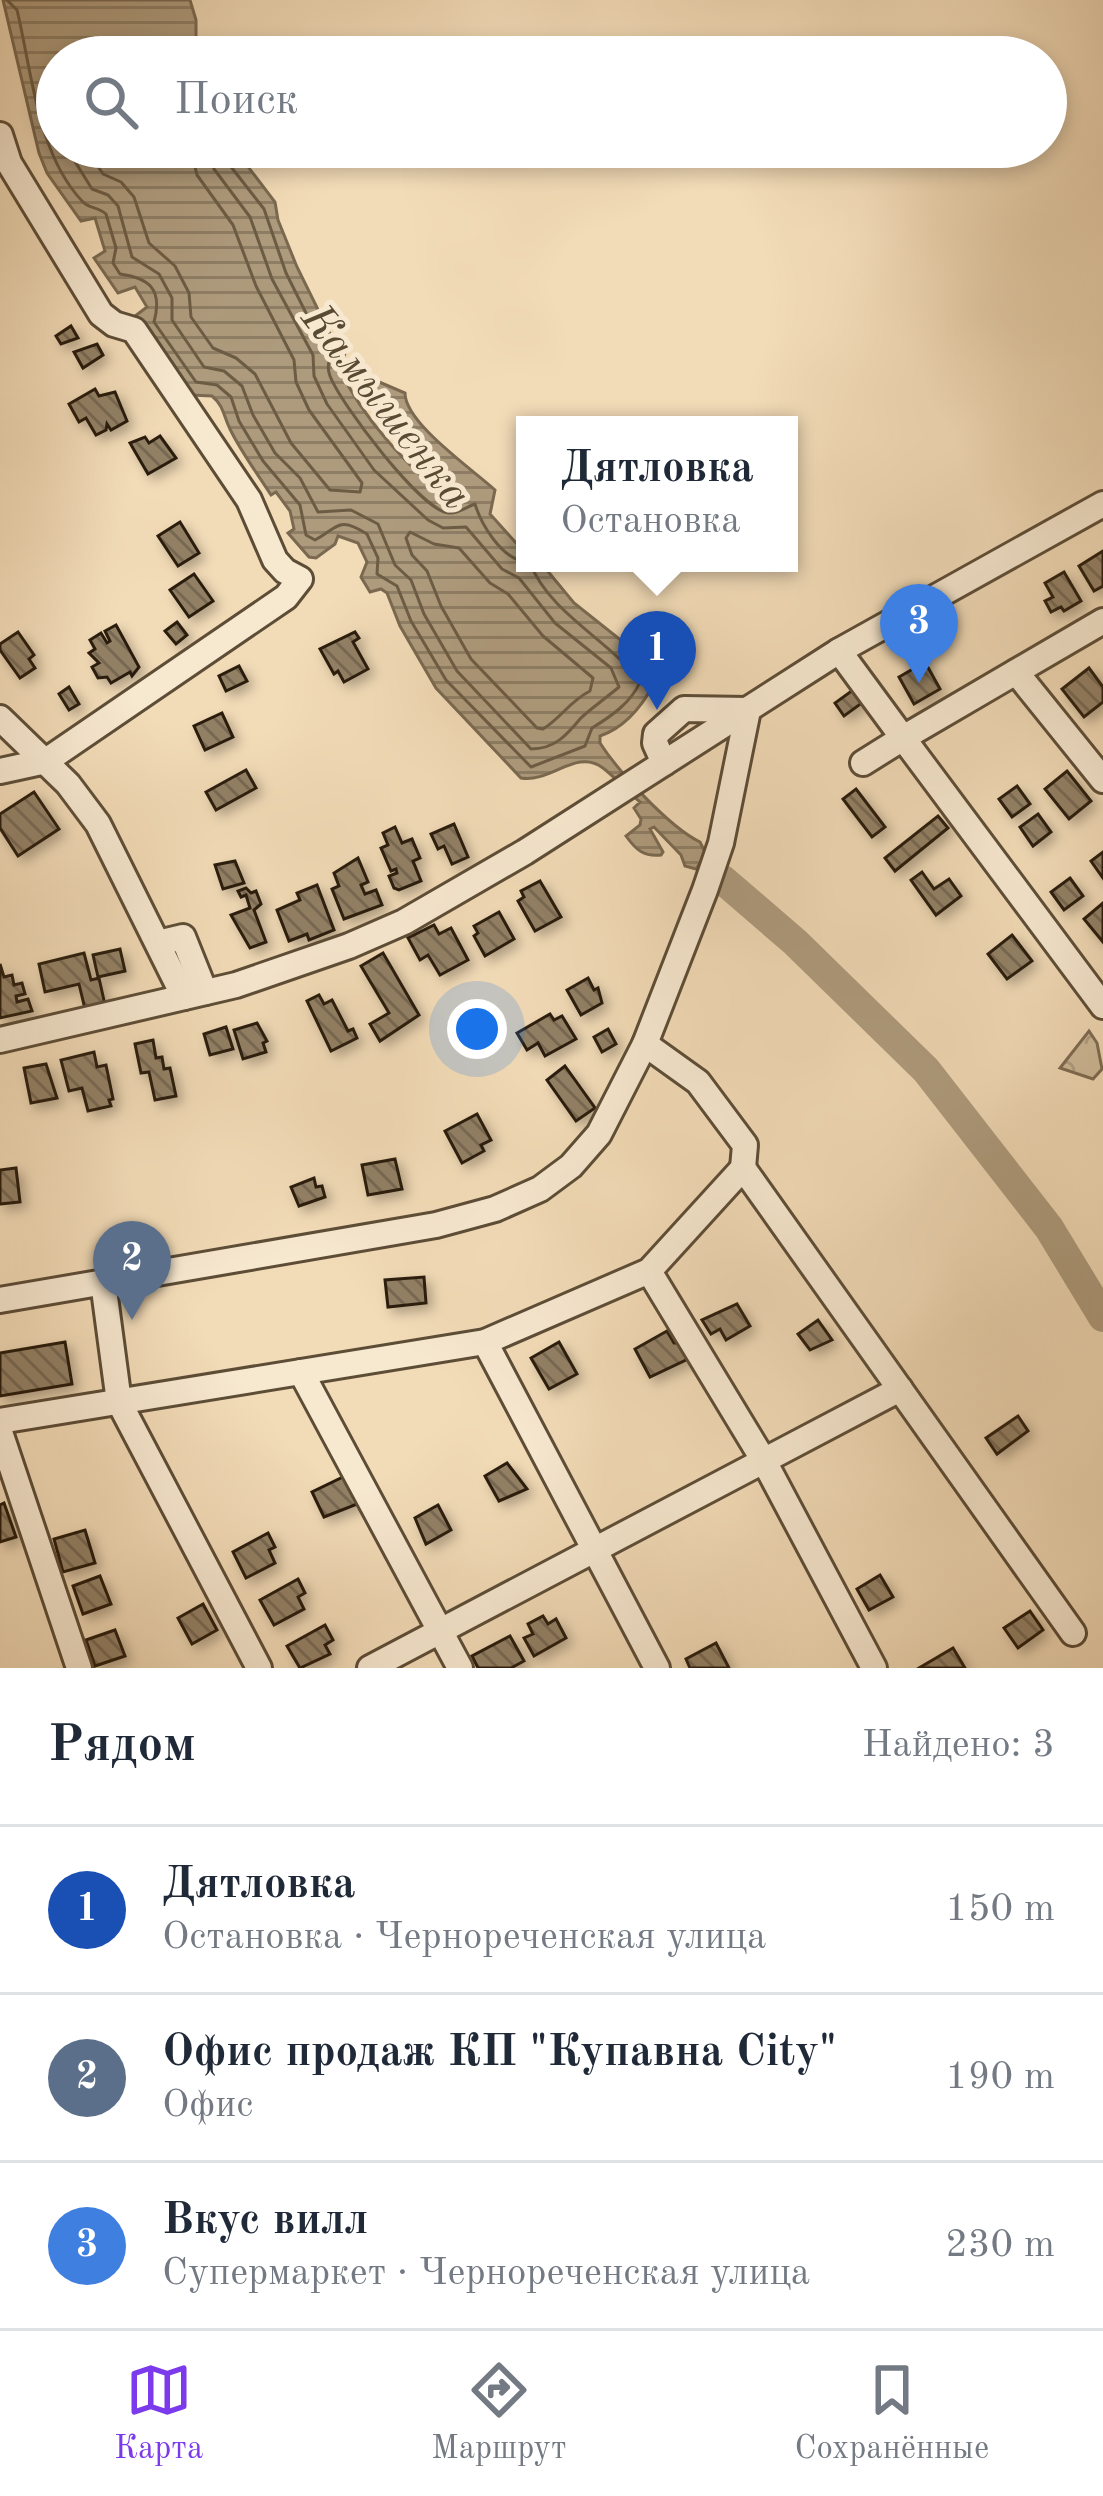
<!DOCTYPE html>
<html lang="ru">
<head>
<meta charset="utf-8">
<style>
  body { margin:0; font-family:"Old Standard TT",serif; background:#f2f2f3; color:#1f2937 }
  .you { position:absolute; left:477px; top:1029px; width:42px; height:42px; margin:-30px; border:9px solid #fff; border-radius:50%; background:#1a73e8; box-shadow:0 0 0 18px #1a73e833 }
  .badge { display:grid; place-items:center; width:78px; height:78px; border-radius:50%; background:#7c3aed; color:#fff; font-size:39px; font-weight:700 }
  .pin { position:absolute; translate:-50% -99px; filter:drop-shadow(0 3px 6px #0008) }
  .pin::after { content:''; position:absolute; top:63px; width:42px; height:36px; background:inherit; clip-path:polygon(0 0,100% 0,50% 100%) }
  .popup { position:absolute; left:516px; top:416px; width:282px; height:156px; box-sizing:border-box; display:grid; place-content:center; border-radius:0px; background:#fff; filter:drop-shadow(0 3px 9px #0005); font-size:39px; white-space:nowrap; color:#747a83 }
  .popup b { font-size:45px; color:#1f2937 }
  .popup::after { content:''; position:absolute; left:50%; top:100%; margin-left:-24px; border:24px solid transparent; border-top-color:#fff }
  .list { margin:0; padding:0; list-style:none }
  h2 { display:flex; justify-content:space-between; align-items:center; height:156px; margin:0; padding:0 48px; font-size:51px }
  h2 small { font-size:39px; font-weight:400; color:#747a83 }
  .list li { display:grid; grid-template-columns:78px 1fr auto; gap:36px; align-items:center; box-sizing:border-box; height:168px; padding:0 48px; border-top:3px solid #e0e1e3 }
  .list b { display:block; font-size:45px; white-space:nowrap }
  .list p { margin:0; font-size:39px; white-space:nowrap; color:#747a83 }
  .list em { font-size:39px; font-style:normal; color:#747a83 }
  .icon { flex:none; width:66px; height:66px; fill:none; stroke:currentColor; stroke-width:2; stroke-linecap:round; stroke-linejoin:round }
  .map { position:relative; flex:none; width:1103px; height:1668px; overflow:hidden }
  .search { position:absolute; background:#fff; box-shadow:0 6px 18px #0003; left:36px; right:36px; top:36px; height:132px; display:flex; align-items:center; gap:30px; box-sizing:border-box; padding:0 42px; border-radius:66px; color:#747a83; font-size:45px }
  .sheet { height:660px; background:#fff }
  nav { display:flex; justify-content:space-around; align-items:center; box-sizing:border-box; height:168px; border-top:3px solid #e0e1e3; background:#fff; font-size:33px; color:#747a83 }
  nav a { display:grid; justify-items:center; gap:6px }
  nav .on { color:#7c3aed }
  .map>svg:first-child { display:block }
  .park { fill:url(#park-crowns); stroke:#7e6c53; stroke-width:3 }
  .water { fill:url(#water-rules); stroke:#7a6950; stroke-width:3 }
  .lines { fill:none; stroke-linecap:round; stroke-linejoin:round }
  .shore { stroke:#6c5c44; stroke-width:3 }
  .river { stroke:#ae9b7d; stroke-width:30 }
  .building { fill:url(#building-back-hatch); stroke:#2b1e0c; stroke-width:3; filter:url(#shadow) }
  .minor-casing { stroke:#5d4d37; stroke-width:30 }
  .minor { stroke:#f7e8d0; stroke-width:24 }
  .labels { text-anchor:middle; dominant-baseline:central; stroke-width:10; stroke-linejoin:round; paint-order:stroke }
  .water-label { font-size:45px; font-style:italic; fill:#594a34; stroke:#f7e8d0 }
</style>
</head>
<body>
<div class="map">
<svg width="1103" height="1668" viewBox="0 0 1103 1668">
  <defs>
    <pattern id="park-crowns" width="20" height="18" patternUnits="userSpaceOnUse" patternTransform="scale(3)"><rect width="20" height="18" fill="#d0bb9a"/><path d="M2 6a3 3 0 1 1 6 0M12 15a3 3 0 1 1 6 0" fill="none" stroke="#b3a084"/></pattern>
    <pattern id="water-rules" width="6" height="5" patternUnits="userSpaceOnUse" patternTransform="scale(3)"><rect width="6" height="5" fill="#ae9b7d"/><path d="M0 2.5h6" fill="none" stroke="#8e7e65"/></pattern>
    <pattern id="building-back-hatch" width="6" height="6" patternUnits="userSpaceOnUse" patternTransform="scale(3)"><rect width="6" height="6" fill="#928065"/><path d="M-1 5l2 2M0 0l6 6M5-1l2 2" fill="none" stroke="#776852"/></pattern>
    <filter id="shadow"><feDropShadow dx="5.5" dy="5.5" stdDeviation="6" flood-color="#0004"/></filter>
  </defs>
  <rect width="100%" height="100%" fill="#f2dbb7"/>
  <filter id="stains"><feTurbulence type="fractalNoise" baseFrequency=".00167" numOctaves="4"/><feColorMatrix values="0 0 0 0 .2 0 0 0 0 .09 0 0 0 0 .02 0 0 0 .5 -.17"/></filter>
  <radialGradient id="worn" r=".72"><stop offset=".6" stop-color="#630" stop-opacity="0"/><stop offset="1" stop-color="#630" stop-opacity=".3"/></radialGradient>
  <path class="park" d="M1089,1031L1097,1043L1102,1069L1093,1079L1060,1068Z"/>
  <path class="water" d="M3,0H190L196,20V57H57V147H233L275,202L278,220L297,267L330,334L340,338L346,351L339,368C364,421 405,462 448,501L458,498L454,485L411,444L364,382L370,378L405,393C405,423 472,469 495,490L490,514L525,553V563H541L574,603L637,653L638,663L648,668L654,684C642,706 624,728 600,736V743C618,771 669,827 700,842L706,854L696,869L685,866L681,855L654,827L650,829L663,852L661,855C644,857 636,850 626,836L640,825L641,819L634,808L640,802C628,792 616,778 603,768C576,748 551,783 521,778L436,688L400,626L387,593L381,589L370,592L361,577L367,562L358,543L338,536L335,544L316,558L309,557L288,533L294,529L290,511L276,492L271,495C257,473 241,452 230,429C223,415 224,406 212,396L191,395L135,316L147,307L135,287L118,293L94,258L105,251L95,218L81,221L47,173L39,153Z"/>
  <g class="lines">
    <g class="shore">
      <path d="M7,0L17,10C32,72 37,153 82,201C89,209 97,206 106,214L116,248L113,263L120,274C149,278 163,289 154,322L196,382L217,385L231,397L239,421L263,461L300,505L306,535L315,540C339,527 338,516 367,534L378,558L377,574L397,586L411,621L446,680L531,767L585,746L592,728C610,717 631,703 640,682C611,641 550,614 530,563"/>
      <path d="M66,147L92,189L108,195L118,206L132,257L159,274L172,298V320L204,367L224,371L242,386L253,415L275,453L300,478L318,512L351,510L378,524L395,565L411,580L424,614L457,671L531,749C554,749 566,736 580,719C584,714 611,694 619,687L611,668L555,623L519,578L502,569L466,527L443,528L428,520L374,470L327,404L314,376L313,355L272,279L250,217L214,169L208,147"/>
      <path d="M85,147L103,174L121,182L134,197L149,243L175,266L189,293L191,317L213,348L236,358L255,374L291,443L330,490L360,492L362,483L309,410L296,382L294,360L256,286L233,225L197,175L190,147"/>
      <path d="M223,147L228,163L264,209L286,273L319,339L332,349C330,359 326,366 330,376C340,403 422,512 449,513C458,514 468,506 475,504C481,524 501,558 525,562"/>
      <path d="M410,532L434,544L459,548L490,583L508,594L543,636L593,678L590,691C570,701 561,718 543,729L537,728L471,659L441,606L427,571L412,555L406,538Z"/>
    </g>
    <path class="river" d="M723,880L795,942L926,1070L1049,1228L1103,1317"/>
  </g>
  <g class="building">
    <path d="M71,326L78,338L61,344L56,336Z"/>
    <path d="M97,344L103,355L83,368L74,352Z"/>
    <path d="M95,389L99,396L115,392L127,421L111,430L107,424L106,430L96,435L86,418L79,422L69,404Z"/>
    <path d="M160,436L176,458L148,474L130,443L145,437L149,443Z"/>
    <path d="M180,522L199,553L178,566L158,536Z"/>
    <path d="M1103,551V586L1094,591L1079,566Z"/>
    <path d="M1064,572L1081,601L1064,611L1061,607L1051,612L1045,601L1053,597L1045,583Z"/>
    <path d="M194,574L213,601L189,617L170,590Z"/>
    <path d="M177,622L187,635L176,644L165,631Z"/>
    <path d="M116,625L139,667L132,676L130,672L111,683L107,677L98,678L92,667L99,663L89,653L95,649L90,640L101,633L107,643L110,641L105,631Z"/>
    <path d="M18,632L34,655L29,659L35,668L20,678L0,650V644Z"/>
    <path d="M355,632L359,638L353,642L368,669L344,682L338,671L334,674L320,649Z"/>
    <path d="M925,662L940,689L914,704L899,677Z"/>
    <path d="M239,666L247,681L226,691L219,676Z"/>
    <path d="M1089,668L1103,687V702L1084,717L1062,689Z"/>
    <path d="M69,687L79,704L69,710L59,694Z"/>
    <path d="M857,687L866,700L844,716L835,703Z"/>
    <path d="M222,713L233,737L205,750L194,726Z"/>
    <path d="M246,770L256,788L216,810L206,792Z"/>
    <path d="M1067,771L1091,801L1069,819L1045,789Z"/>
    <path d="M1017,786L1030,804L1012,817L999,799Z"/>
    <path d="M856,789L885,827L872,837L843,799Z"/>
    <path d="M34,792L59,829L18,856L0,828V814Z"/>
    <path d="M1038,814L1051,832L1033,846L1020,827Z"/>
    <path d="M938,816L948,828L895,871L885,858Z"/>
    <path d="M454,824L468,857L452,864L444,846L438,849L431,834Z"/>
    <path d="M395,827L402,843L412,839L420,858L413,861L421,881L399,890L394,888L389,876L397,873L396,869L391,871L381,848L388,845L383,833Z"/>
    <path d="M1103,852V878L1091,861Z"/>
    <path d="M358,858L368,882L361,885L365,894L376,890L382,905L344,919L332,889L339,886L334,873Z"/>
    <path d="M235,861L244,883L223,889L215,865Z"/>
    <path d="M922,872L934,889L949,879L961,896L936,915L911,880Z"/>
    <path d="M1070,878L1083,896L1064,910L1051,892Z"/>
    <path d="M540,881L561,917L535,931L518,901L524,897L521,891Z"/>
    <path d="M317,885L334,930L309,940L307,934L289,941L277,910L300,900L297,893Z"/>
    <path d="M246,888L251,893L256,891L261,904L254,910L266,942L250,948L231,915L250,908L246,895L241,897L238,891Z"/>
    <path d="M1103,903V942L1084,919Z"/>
    <path d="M499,912L514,939L485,956L474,936L478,933L474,926Z"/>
    <path d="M434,925L439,934L451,928L468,960L440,975L428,955L420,960L408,938Z"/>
    <path d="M1012,935L1032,961L1007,979L988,954Z"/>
    <path d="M120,949L125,971L98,977L93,955Z"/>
    <path d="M84,953L91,980L99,978L105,1005L85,1009L79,984L45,992L39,964Z"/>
    <path d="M383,953L419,1015L380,1041L370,1024L389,1013L361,966Z"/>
    <path d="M0,964L4,977L12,975L14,985L22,983L25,994L16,996L17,1002L28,999L32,1011L0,1018Z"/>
    <path d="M588,978L594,990L598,988L602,1003L581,1015L567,990Z"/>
    <path d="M319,995L324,1004L332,1000L348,1031L353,1029L357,1038L331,1051L307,1001Z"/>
    <path d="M550,1014L554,1020L562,1016L576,1039L545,1056L538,1043L527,1050L517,1033Z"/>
    <path d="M257,1023L267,1041L263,1043L266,1052L243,1059L234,1030Z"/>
    <path d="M226,1027L233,1049L210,1055L204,1034Z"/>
    <path d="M608,1029L616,1044L602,1052L594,1037Z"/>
    <path d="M153,1040L156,1058L162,1057L164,1069L170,1068L176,1096L155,1100L149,1072L141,1073L135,1044Z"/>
    <path d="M94,1052L97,1067L106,1065L113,1099L109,1100L111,1106L88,1111L82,1088L69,1091L61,1060Z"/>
    <path d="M46,1064L57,1098L31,1103L24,1068Z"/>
    <path d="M565,1066L595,1108L576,1121L547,1080Z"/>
    <path d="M477,1114L491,1140L481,1145L484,1151L462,1163L445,1131Z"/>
    <path d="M395,1159L402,1189L368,1195L362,1165Z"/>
    <path d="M16,1168L20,1202L0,1204V1170Z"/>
    <path d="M314,1178L316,1187L322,1186L325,1197L299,1206L291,1187Z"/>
    <path d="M424,1277L426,1303L388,1307L385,1280Z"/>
    <path d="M737,1304L750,1326L726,1340L720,1329L711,1334L702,1320Z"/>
    <path d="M818,1320L832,1340L810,1350L798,1334Z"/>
    <path d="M667,1331L674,1343H681L690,1358L650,1377L635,1349Z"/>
    <path d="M65,1342L72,1384L0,1396V1353Z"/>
    <path d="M559,1342L577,1374L549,1389L531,1358Z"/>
    <path d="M1018,1416L1028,1431L997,1454L986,1438Z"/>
    <path d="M507,1463L527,1489L499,1501L485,1476Z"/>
    <path d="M343,1477L349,1489L357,1485L365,1501L324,1517L312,1492Z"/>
    <path d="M4,1503L16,1537L0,1542V1505Z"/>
    <path d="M438,1505L451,1530L426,1544L415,1518Z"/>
    <path d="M85,1530L95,1563L63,1572L54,1539Z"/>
    <path d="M268,1533L275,1547L269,1550L275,1563L246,1578L233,1552Z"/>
    <path d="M880,1575L893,1597L869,1610L857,1589Z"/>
    <path d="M100,1576L111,1604L83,1614L73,1586Z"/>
    <path d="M298,1579L305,1593L298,1597L304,1609L274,1625L260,1600Z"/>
    <path d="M203,1604L217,1630L192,1644L178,1618Z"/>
    <path d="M1030,1611L1043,1630L1018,1648L1004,1628Z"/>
    <path d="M543,1616L548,1624L556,1619L566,1638L534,1656L524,1638L533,1634L528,1624Z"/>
    <path d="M325,1625L333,1640L325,1645L330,1654L300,1668L287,1646Z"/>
    <path d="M115,1630L125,1656L95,1666L86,1640Z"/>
    <path d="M510,1636L524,1661L511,1668H478L472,1656Z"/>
    <path d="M716,1643L729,1668H690L686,1659Z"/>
    <path d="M953,1648L965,1668H919Z"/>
  </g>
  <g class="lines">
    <g class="minor-casing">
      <g id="minor">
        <path d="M0,135L9,163L101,314L114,324L134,330L249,500L275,560L285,571L300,579L286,597L46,761L0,771"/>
        <path d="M839,651L903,738L1103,621"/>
        <path d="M1016,672L1103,780"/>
        <path d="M0,718L68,784L98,824L184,997"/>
        <path d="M664,763L655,743L656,734L684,709L748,710"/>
        <path d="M863,763L903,738L1103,1006"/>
        <path d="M158,943L183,937L205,992"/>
        <path d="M0,1040L236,985L349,946L404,922L525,852L839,651L1103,504"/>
        <path d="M645,1044L698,1082L745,1145L743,1168"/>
        <path d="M649,1271L764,1461L874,1668"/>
        <path d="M103,1282L119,1402L259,1668"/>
        <path d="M0,1300L436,1225L495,1209L540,1189L571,1166L599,1134L645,1044L705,890L721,843L748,710"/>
        <path d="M485,1342L657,1668"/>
        <path d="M301,1372L460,1668"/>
        <path d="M0,1421L485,1342L649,1271L743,1168L1073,1633"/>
        <path d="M0,1432L79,1668"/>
        <path d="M370,1668L900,1389"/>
      </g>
    </g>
    <use href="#minor" class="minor"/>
  </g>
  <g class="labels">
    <g class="water-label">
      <text transform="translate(385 408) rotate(52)">Камышенка</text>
    </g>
  </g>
  <rect width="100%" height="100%" filter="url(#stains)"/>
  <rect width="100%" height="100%" fill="url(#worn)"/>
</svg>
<div class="you"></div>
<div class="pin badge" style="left:657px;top:710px;background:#1a4fb4">1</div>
<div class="popup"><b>Дятловка</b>Остановка</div>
<div class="pin badge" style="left:132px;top:1320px;background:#5c6f8a">2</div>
<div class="pin badge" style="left:919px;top:683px;background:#3f7fe0">3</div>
<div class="search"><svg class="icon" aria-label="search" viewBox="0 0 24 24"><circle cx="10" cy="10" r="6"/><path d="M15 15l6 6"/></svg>Поиск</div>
</div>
<section class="sheet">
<h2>Рядом<small>Найдено: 3</small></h2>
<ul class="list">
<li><span class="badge" style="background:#1a4fb4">1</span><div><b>Дятловка</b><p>Остановка · Чернореченская улица</p></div><em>150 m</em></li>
<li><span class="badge" style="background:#5c6f8a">2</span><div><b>Офис продаж КП &quot;Купавна City&quot;</b><p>Офис</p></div><em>190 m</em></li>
<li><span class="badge" style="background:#3f7fe0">3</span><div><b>Вкус вилл</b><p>Супермаркет · Чернореченская улица</p></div><em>230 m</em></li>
</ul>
</section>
<nav>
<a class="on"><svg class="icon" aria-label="map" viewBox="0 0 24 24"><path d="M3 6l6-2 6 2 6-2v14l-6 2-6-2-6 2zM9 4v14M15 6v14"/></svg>Карта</a>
<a><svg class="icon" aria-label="directions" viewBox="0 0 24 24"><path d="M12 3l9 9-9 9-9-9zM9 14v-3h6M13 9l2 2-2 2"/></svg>Маршрут</a>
<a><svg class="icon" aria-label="saved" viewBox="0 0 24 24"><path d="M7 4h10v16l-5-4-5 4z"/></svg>Сохранённые</a>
</nav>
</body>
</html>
